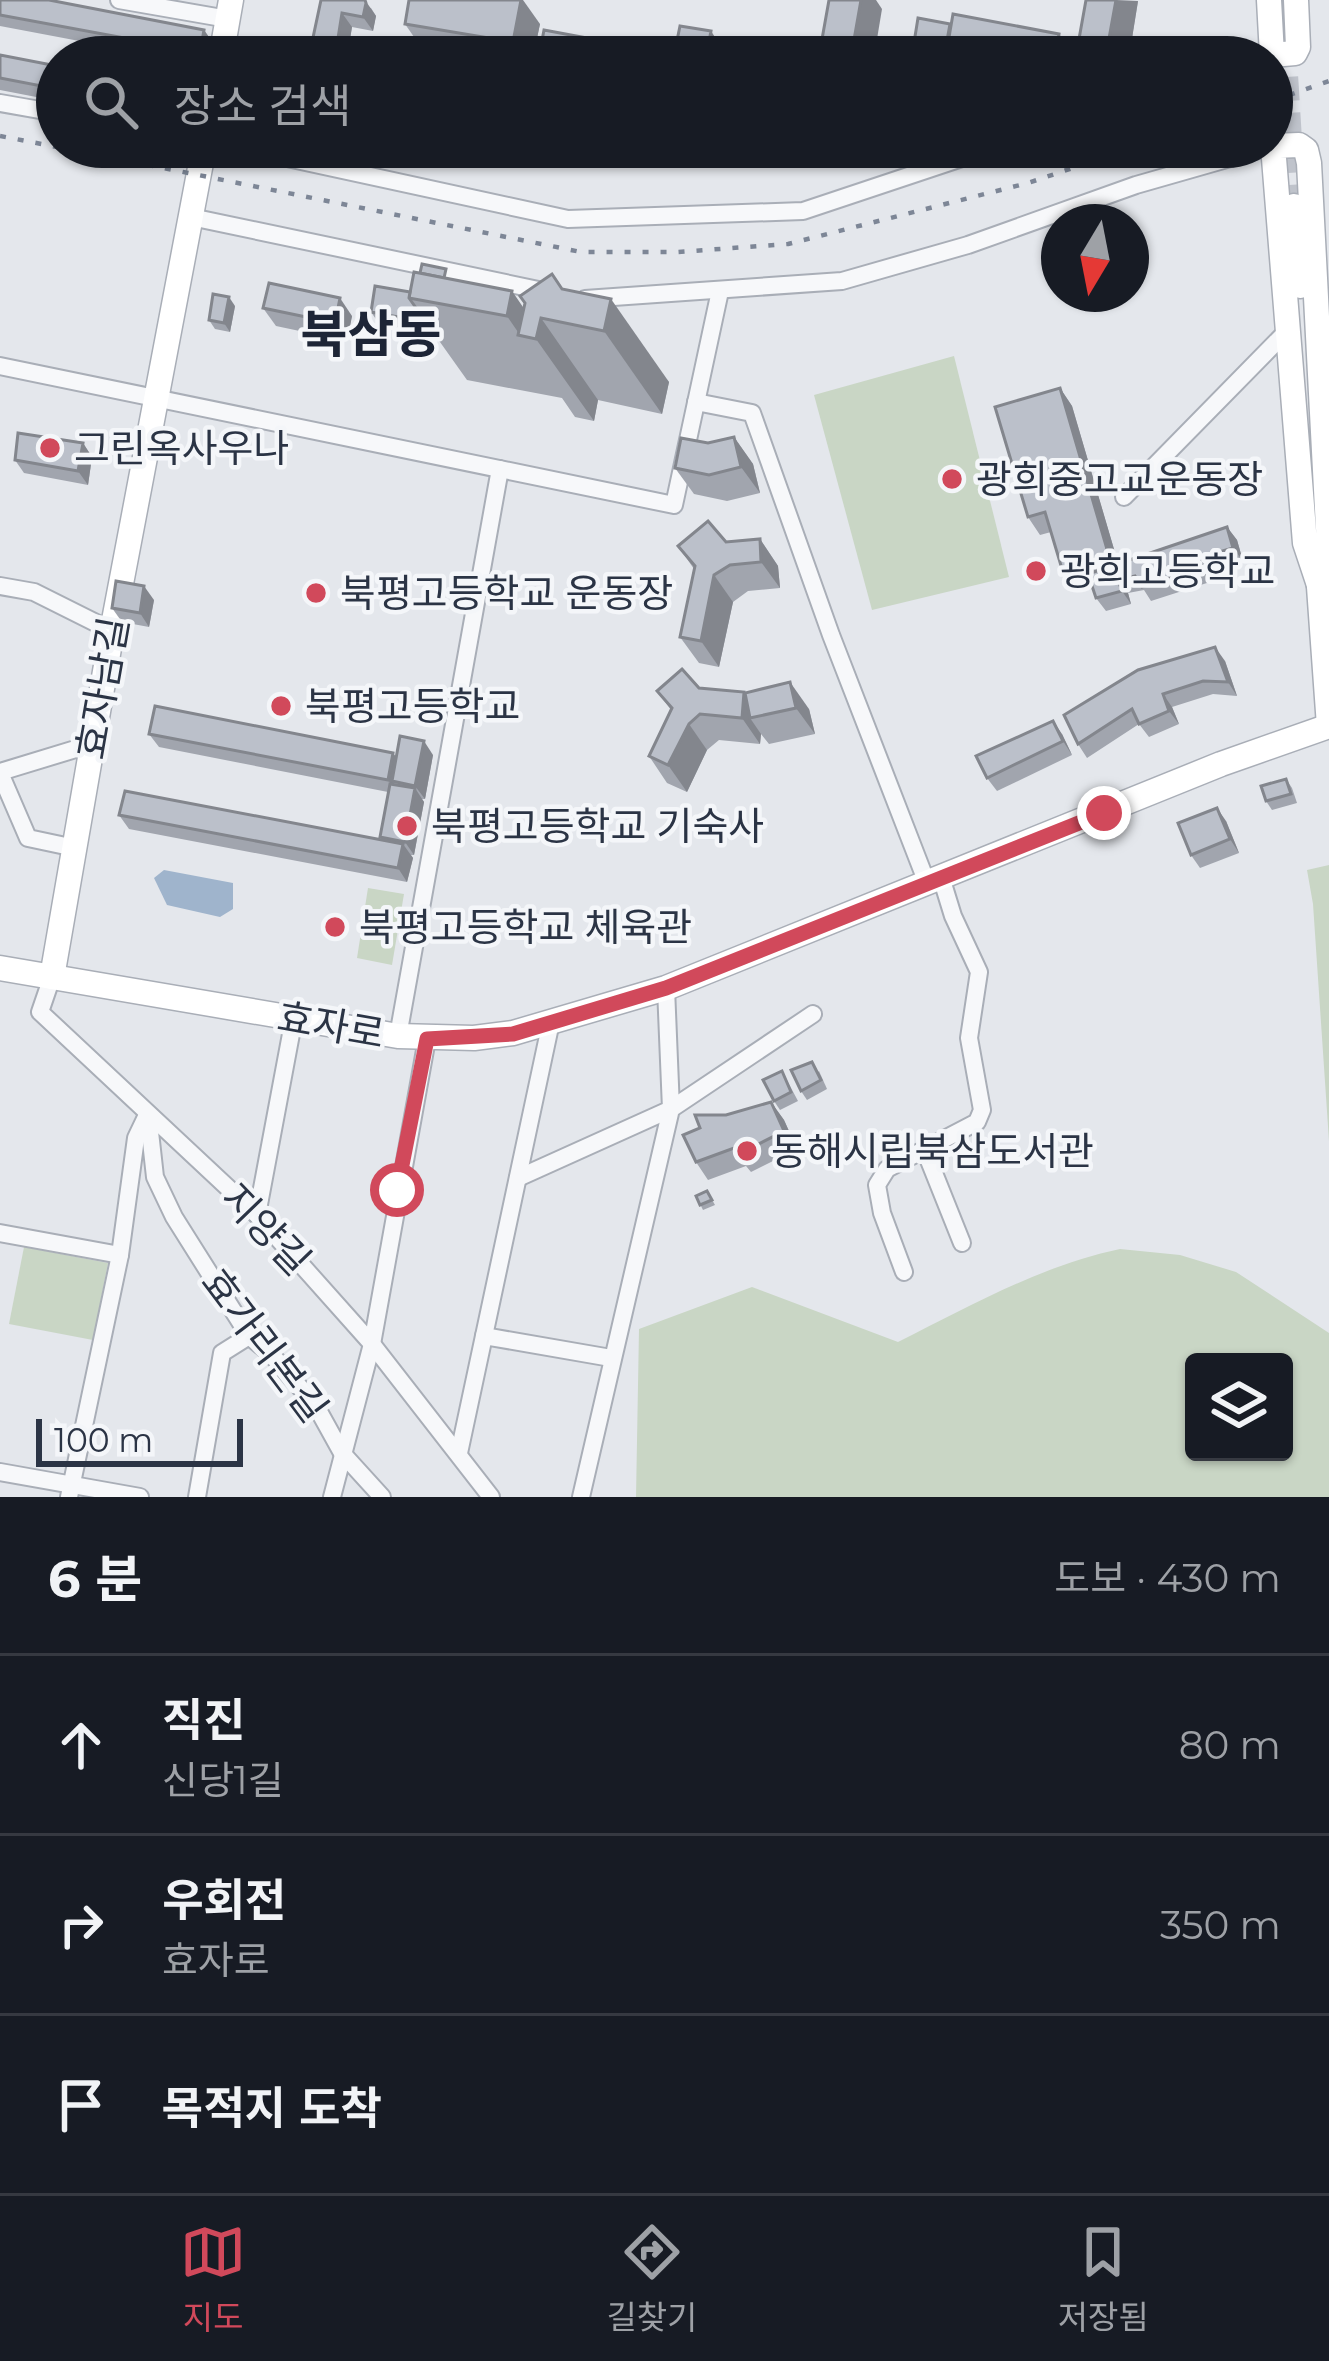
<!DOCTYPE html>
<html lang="ko">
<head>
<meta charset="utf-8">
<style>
  body { margin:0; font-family:Montserrat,"Noto Sans KR",sans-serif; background:#20242c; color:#f1f3f6 }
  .controls { position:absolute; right:36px; bottom:36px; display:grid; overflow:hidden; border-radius:12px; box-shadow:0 3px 9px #0004 }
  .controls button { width:108px; height:108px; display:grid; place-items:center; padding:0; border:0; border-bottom:3px solid #363941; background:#171b24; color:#f1f3f6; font:60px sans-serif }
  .compass { position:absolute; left:1041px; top:204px; width:108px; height:108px; border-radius:50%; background:#171b24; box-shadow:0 3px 9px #0004; rotate:190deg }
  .scale { position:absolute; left:36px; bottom:30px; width:207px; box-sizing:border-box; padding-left:12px; border:6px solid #2b3445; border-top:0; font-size:33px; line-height:42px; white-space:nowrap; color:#2b3445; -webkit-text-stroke:9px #f4f6f9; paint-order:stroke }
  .stop { position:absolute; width:36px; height:36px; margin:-27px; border:9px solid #d1495b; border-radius:50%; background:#fff }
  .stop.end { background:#d1495b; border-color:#fff; box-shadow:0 3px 12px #0008 }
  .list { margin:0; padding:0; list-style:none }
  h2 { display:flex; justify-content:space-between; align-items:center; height:156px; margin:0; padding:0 48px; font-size:51px }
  h2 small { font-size:39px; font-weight:400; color:#9ea1a6 }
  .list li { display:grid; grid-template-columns:78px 1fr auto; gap:36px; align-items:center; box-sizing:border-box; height:180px; padding:0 48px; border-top:3px solid #363941 }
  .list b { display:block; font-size:45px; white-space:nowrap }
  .list p { margin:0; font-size:39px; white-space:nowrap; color:#9ea1a6 }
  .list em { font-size:39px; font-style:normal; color:#9ea1a6 }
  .icon { flex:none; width:66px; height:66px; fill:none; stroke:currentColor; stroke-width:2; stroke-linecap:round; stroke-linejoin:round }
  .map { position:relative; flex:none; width:1329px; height:1497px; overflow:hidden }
  .search { position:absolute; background:#171b24; box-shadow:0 3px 9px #0004; left:36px; right:36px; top:36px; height:132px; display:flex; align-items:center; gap:30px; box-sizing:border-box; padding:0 42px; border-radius:66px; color:#9ea1a6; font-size:45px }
  .sheet { height:696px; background:#171b24 }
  nav { display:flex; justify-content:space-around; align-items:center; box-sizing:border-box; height:168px; border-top:3px solid #363941; background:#171b24; font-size:33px; color:#9ea1a6 }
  nav a { display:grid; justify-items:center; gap:6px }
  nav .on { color:#d1495b }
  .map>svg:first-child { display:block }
  .green { fill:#c9d6c5; fill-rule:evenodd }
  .water { fill:#9fb4cc }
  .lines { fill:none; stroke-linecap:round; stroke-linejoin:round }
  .secondary-tunnel { stroke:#bfc3cb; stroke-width:24; stroke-dasharray:24 12; stroke-linecap:butt }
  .street-casing { stroke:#a9aeb7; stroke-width:20 }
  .secondary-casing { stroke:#a9aeb7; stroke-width:27 }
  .street { stroke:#f7f8fa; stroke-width:16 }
  .secondary { stroke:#fff; stroke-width:24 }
  .rail { stroke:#7d8696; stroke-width:4.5; stroke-dasharray:6 12; stroke-linecap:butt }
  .wall { fill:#a1a5ae }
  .shaded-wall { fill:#83868d }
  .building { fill:#bbc0ca; stroke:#83868d; stroke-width:3 }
  .route { stroke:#d1495b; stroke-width:15 }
  .poi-dot { fill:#d1495b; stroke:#f4f6f9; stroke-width:4.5 }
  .labels { text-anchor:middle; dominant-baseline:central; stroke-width:9; stroke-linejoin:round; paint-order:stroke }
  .poi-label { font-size:39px; fill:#2b3445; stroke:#f4f6f9; text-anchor:start }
  .street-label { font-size:39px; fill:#2b3445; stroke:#f4f6f9 }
  .district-label { font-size:51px; font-weight:bold; fill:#1d2536; stroke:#f4f6f9 }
</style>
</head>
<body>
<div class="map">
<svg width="1329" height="1497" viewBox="0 0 1329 1497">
  <rect width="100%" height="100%" fill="#e4e7ec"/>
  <g class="green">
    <path d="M954,356L1009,577L872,610L814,395Z"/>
    <path d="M1329,865V1141L1313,904L1307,870Z"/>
    <path d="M368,888L404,894L392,965L357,958Z"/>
    <path d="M24,1247L108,1263L93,1340L9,1324Z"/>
    <path d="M1120,1249L1180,1255L1236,1272L1329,1333V1497H636L639,1329L752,1287L898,1342C970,1306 1040,1266 1120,1249ZM1194,1362H1284V1452H1194Z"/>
  </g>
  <path class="water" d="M164,870L233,883V909L220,917L167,905L154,878Z"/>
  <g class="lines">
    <path class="secondary-tunnel" d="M1284,41L1294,206"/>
    <g class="street-casing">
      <g id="street">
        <path d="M119,0L228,19"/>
        <path d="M0,103L57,113"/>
        <path d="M237,147L568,219L803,211L995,147"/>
        <path d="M191,217L548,292"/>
        <path d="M585,299L842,281L968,245L1136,185L1269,147"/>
        <path d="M0,366L674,505L720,291"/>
        <path d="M696,402L752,413L831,635L927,883"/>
        <path d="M1124,497L1286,332"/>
        <path d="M0,586L34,592L112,631"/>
        <path d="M0,772L92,744"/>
        <path d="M0,773L28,838L75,848"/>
        <path d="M52,977L40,1012L257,1215L372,1344L491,1497"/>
        <path d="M398,1036L500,469"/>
        <path d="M148,1114L155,1177L174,1217L249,1336L271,1354L316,1406L342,1453L382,1497"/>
        <path d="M926,1153L962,1243"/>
        <path d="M518,1178L671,1109L666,988"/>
        <path d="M257,1215L294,1018"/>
        <path d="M0,1233L120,1255"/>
        <path d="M904,1272L882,1213L877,1185L887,1169L977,1122L982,1110L969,1038L979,972L953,916L941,877"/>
        <path d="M484,1336L611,1358"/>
        <path d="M459,1453L551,1022"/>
        <path d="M0,1472L140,1497"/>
        <path d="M69,1497L120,1255L136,1138L147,1115"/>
        <path d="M197,1497L222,1353L249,1336"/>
        <path d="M332,1497L372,1344L427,1039"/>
        <path d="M581,1497L671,1109L813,1014"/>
      </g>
    </g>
    <g class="secondary-casing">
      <g id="secondary">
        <path d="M1269,0L1272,55L1295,53L1298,47L1296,0"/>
        <path d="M221,57L231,0"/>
        <path d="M1299,145L1306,150L1309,163L1329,547L1319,585L1305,543L1273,146Z"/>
        <path d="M1294,206L1300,286"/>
        <path d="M1318,573L1329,726"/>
        <path d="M0,968L398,1036L474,1038L513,1033L666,988L1221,764L1329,726"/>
        <path d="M52,977L112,631L204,147"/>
      </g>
    </g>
    <use href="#street" class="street"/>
    <use href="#secondary" class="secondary"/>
    <g class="rail">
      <path d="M1272,101L1329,81"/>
      <path d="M0,136L57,147"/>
      <path d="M59,147L581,252H678L788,244L1028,183L1135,147"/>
    </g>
  </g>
  <g class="wall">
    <path d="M0,0L204,30L213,43L211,57H164L0,26Z"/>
    <path d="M321,0L371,8L376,16L373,31L352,27L347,57H318L311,47Z"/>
    <path d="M1138,1L1129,57H1092L1079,39Z"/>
    <path d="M405,24H540L533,57H465L423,50Z"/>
    <path d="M950,24L1059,34L1075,57H913L912,55Z"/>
    <path d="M0,55L57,66V101L0,90Z"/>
    <path d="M571,147H602L600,157L575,152Z"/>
    <path d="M454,280L523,308L563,289L669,382L662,414L598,400L594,421L575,417L562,398L467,380L435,335L380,325L371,312L410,292Z"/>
    <path d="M235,306L230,332L215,329L209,320Z"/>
    <path d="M263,308L352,316L347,341L276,326Z"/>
    <path d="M1060,388L1072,406L1118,563L1227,527L1237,540L1243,561L1207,571L1210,582L1151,601L1144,590L1128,593L1131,604L1106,611L1096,598L1091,582L1074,587L1062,569L1051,532L1040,535L1028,517Z"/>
    <path d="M734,437L753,464L760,493L727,501L694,494L675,468Z"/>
    <path d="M83,443L92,457L88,485L24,473L15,460Z"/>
    <path d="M760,539L778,566L780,588L748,591L733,602L719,667L699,663L680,637L694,569L678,546Z"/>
    <path d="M154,600L149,627L122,622L112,608Z"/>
    <path d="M1225,661L1237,696L1213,694L1172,707L1179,724L1149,737L1139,724L1087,758L1078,744L1064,715Z"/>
    <path d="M657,691L809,709L815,734L769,744L761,734L760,744L719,740L707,750L687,792L667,783L649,756L671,710Z"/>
    <path d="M149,734L396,757L433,755L425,799H422L424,802L414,855H411L413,858L407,882L129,829L119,815L382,840L380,837L388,792L159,747Z"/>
    <path d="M1062,734L1072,755L997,791L987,778Z"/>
    <path d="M1286,779L1292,788L1297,803L1272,810L1266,801Z"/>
    <path d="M1226,821L1239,853L1200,868L1191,855Z"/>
    <path d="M782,1071L798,1101L780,1110L774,1101Z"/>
    <path d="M819,1071L827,1089L807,1100L801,1091Z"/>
    <path d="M771,1102L784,1120L797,1149L751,1172L746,1166L708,1180L696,1162L726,1115Z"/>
    <path d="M707,1191L715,1205L703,1210L696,1196Z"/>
  </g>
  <g class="shaded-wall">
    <path d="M365,0L376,16L373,31L363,17Z"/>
    <path d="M521,0H523L540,24L533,57H523L513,42Z"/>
    <path d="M861,0H876L882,9L874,57H851Z"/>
    <path d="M1116,0L1138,1L1129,57H1118L1108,44Z"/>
    <path d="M342,13L352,27L347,57H340L336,51Z"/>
    <path d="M950,24L948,43L956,57H944Z"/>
    <path d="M204,30L213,43L211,57H203L200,52Z"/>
    <path d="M711,31L720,45L718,57H706Z"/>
    <path d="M1059,34L1075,57H1055Z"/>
    <path d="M512,291L538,329L541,318L598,400L594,421L536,339L520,335L507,316Z"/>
    <path d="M229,297L235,306L230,332L224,323Z"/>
    <path d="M340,298L352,316L347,341L335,323Z"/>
    <path d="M611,299L669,382L662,414L604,331Z"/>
    <path d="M1060,388L1072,406L1121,573L1109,556Z"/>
    <path d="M734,437L753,464L760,493L741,467Z"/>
    <path d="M83,443L92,457L88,485L78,471Z"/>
    <path d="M1227,527L1237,540L1243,561L1233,548Z"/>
    <path d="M760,539L778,566L780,588L761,562Z"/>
    <path d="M1198,558L1207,571L1210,582L1201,568Z"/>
    <path d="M714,575L733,602L719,667L701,641Z"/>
    <path d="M1118,580L1128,593L1131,604L1122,591Z"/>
    <path d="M144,586L154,600L149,627L140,613Z"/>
    <path d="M1215,647L1225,661L1237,696L1228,682Z"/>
    <path d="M790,682L809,709L815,734L796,708Z"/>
    <path d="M744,692L750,718L761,734L760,744L742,718Z"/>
    <path d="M1163,694L1172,707L1179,724L1169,711Z"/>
    <path d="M1053,721L1062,734L1072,755L1063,741Z"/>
    <path d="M689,724L707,750L687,792L668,765Z"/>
    <path d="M424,741L433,755L425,799L415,786Z"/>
    <path d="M393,753L403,766L392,781L398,790V794L388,780Z"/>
    <path d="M415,788L424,802L414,855L405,842Z"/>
    <path d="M1217,808L1226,821L1239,853L1230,839Z"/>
    <path d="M403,844L413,858L407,882L398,868Z"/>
    <path d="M771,1102L784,1120L797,1149L784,1131Z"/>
  </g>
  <g class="building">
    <path d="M0,0H49L204,30L200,52L0,15Z"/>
    <path d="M321,0H365L366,3L363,17L342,13L336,51L311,47Z"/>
    <path d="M409,0H521L513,42L405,24Z"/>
    <path d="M829,0H861L851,57L819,56Z"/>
    <path d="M1086,0H1116L1108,44L1079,39Z"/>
    <path d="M953,14L1059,34L1055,57H1025L948,43Z"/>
    <path d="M918,18L950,24L944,57L912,55Z"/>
    <path d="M680,26L711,31L706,57L674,55Z"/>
    <path d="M544,30L662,52L661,57L539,56Z"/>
    <path d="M0,55L57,66V89L0,78Z"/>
    <path d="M422,264L446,269L444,278L420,273Z"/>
    <path d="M414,272L512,291L507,316L409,298Z"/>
    <path d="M552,274L562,289L611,299L604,331L541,318L536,339L518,335L525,303L520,296Z"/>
    <path d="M269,283L340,298L335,323L263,308Z"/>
    <path d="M375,286L410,292L409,298L426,322L371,312Z"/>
    <path d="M213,294L229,297L224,323L209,320Z"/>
    <path d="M1060,388L1109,556L1062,569L1045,512L1028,517L995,407Z"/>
    <path d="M18,433L83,443L78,471L15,460Z"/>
    <path d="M734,437L741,467L709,475L675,468L681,438L708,443Z"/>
    <path d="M708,521L726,542L760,539L761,562L730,565L714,575L701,641L680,637L695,566L678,546Z"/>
    <path d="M1227,527L1233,548L1198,558L1201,568L1142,587L1135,576L1118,580L1122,591L1096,598L1088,574Z"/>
    <path d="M116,581L144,586L140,613L112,608Z"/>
    <path d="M1215,647L1228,682L1203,681L1163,694L1169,711L1139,724L1132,709L1078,744L1064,715L1138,670Z"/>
    <path d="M682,669L699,688L744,692L742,718L700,714L689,724L668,765L649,756L672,708L657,691Z"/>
    <path d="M790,682L796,708L750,718L745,693Z"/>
    <path d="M155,706L393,753L388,780L149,734Z"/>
    <path d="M1053,721L1063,741L987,778L976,756Z"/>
    <path d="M400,736L424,741L415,786L392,781Z"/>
    <path d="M1286,779L1291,794L1266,801L1261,786Z"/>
    <path d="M390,784L415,788L405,842L380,837Z"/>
    <path d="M125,791L403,844L398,868L119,815Z"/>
    <path d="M1217,808L1230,839L1191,855L1178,823Z"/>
    <path d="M812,1062L821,1080L801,1091L791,1070Z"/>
    <path d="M782,1071L791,1092L774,1101L763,1080Z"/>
    <path d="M771,1102L784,1131L739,1154L734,1148L696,1162L683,1135L700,1128L695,1115H726Z"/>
    <path d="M707,1191L712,1200L700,1205L696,1196Z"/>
  </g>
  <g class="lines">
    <path class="route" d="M397,1190L427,1039L513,1034L666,988L1104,813"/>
  </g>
  <g class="poi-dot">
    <circle cx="50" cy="448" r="12"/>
    <circle cx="952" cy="479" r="12"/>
    <circle cx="1036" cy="571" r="12"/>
    <circle cx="316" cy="593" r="12"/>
    <circle cx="281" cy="706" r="12"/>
    <circle cx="407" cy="826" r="12"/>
    <circle cx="335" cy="927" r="12"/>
    <circle cx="747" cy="1151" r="12"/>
  </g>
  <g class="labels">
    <g class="poi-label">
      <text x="74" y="448">그린옥사우나</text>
      <text x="976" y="479">광희중고교운동장</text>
      <text x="1060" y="571">광희고등학교</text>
      <text x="340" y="593">북평고등학교 운동장</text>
      <text x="305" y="706">북평고등학교</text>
      <text x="431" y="826">북평고등학교 기숙사</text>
      <text x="359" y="927">북평고등학교 체육관</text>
      <text x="771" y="1151">동해시립북삼도서관</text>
    </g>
    <g class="street-label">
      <text transform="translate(102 688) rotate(-80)">효자남길</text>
      <text transform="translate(331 1025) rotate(10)">효자로</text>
      <text transform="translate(266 1229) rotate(46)">지양길</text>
      <text transform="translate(265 1345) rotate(53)">효가리본길</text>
    </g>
    <g class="district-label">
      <text x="371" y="334">북삼동</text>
    </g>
  </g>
</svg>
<div class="controls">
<button><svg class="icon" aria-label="layers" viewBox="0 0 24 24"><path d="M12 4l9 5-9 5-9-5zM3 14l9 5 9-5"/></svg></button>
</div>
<svg class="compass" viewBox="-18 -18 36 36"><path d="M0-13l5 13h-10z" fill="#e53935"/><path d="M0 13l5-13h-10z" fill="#9ea1a6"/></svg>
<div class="scale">100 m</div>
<div class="stop" style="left:397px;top:1190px"></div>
<div class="stop end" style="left:1104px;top:813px"></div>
<div class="search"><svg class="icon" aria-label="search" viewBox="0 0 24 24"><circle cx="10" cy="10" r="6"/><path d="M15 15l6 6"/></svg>장소 검색</div>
</div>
<section class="sheet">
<h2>6 분<small>도보 · 430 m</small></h2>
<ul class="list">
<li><svg class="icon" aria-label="ahead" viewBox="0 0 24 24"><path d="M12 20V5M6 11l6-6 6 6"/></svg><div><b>직진</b><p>신당1길</p></div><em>80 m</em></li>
<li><svg class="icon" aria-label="right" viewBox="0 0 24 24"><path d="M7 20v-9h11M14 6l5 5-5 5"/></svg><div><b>우회전</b><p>효자로</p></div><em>350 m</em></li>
<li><svg class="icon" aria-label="arrive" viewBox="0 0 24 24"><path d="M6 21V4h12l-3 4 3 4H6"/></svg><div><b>목적지 도착</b></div></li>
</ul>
</section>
<nav>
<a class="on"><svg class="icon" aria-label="map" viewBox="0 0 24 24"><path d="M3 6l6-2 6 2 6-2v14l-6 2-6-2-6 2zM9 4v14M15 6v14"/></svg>지도</a>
<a><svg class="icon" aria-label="directions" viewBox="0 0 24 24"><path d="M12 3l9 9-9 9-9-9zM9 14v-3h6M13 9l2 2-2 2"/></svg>길찾기</a>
<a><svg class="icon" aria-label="saved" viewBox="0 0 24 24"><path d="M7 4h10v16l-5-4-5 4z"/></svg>저장됨</a>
</nav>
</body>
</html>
